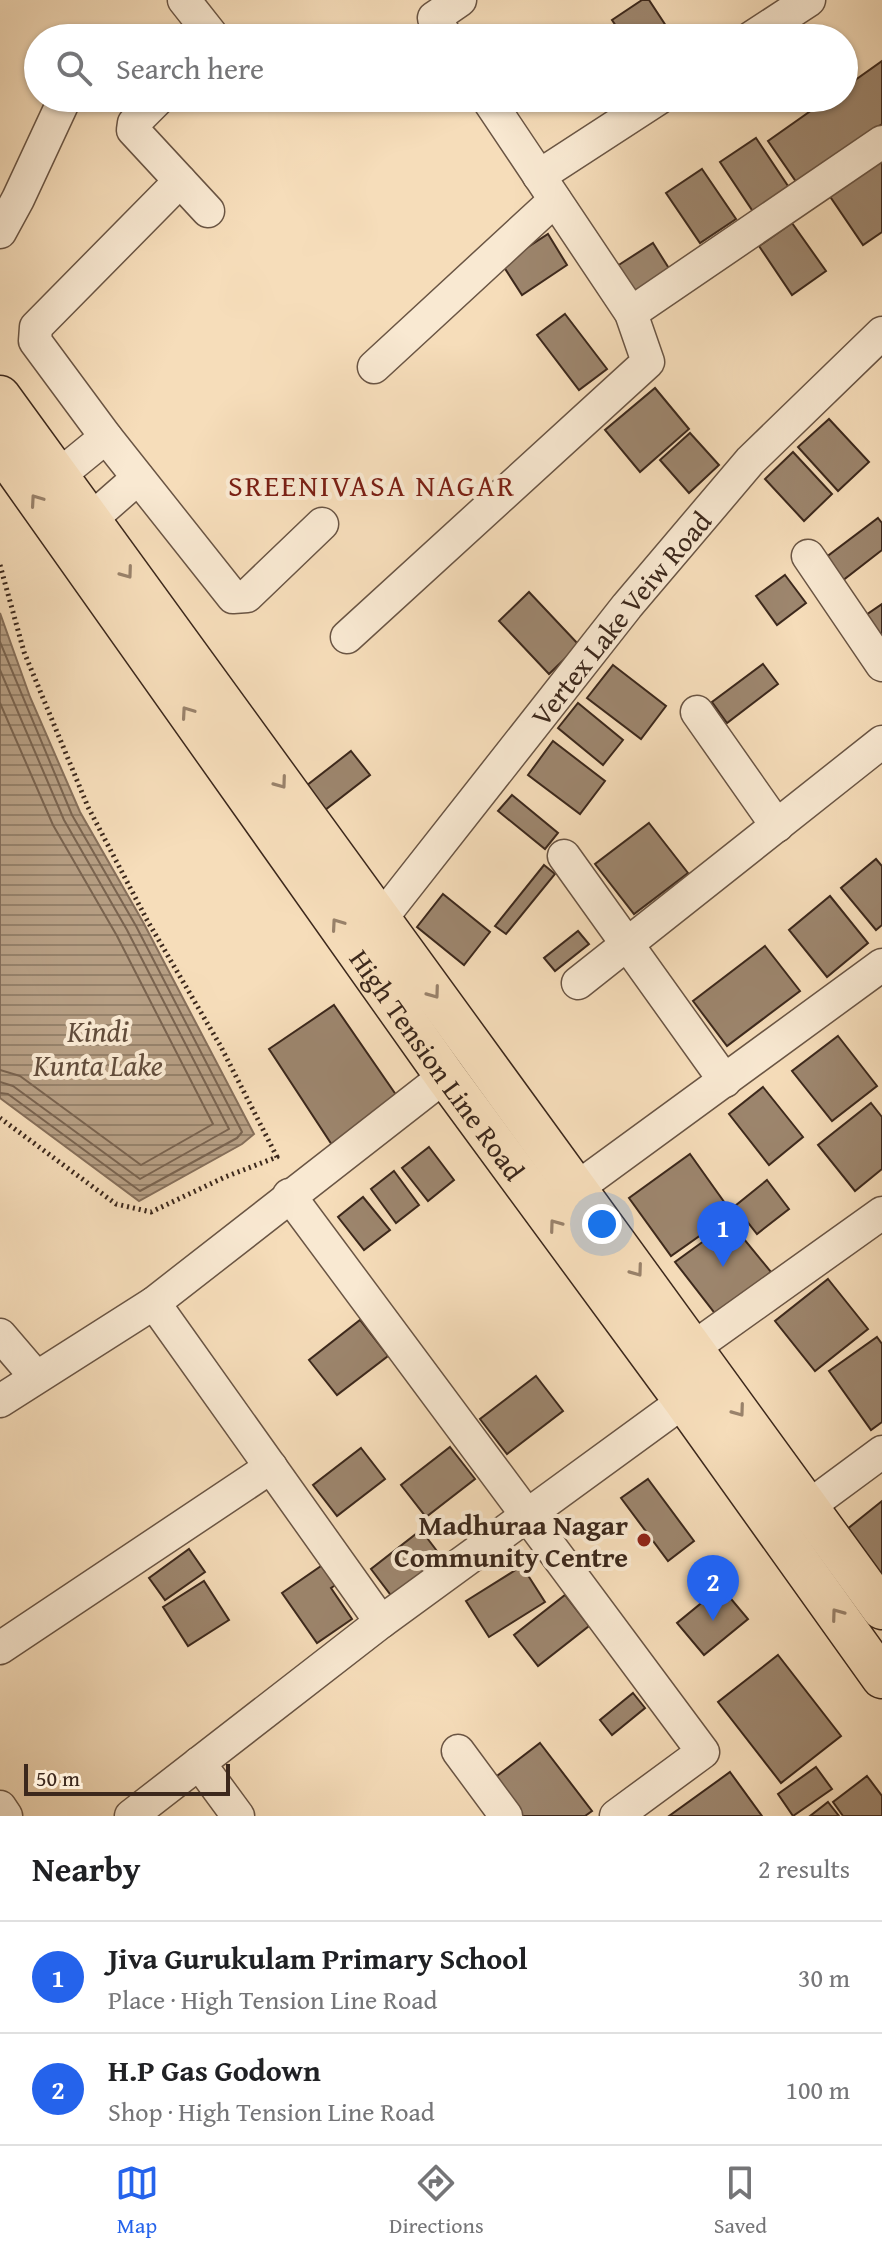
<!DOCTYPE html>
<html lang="en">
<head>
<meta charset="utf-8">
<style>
  body { margin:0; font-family:"Gentium Book Plus",serif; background:#f2f2f2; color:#202124 }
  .scale { position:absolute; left:24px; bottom:20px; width:206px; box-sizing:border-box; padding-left:8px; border:4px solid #3c281c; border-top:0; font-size:22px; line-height:28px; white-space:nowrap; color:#3c281c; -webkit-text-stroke:6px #f9e9d2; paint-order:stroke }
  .you { position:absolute; left:602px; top:1224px; width:28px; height:28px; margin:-20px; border:6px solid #fff; border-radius:50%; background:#1a73e8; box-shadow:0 0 0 12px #1a73e833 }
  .badge { display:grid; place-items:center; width:52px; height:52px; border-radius:50%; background:#2563eb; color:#fff; font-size:26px; font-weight:700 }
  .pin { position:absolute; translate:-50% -66px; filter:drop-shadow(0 2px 4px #0008) }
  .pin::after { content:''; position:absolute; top:42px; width:28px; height:24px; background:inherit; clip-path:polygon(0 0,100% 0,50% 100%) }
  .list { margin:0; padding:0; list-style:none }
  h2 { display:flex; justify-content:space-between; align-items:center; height:104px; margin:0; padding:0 32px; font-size:34px }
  h2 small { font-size:26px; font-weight:400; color:#757577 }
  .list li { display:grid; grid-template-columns:52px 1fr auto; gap:24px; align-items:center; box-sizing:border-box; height:112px; padding:0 32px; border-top:2px solid #e0e0e0 }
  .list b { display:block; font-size:30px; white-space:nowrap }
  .list p { margin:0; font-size:26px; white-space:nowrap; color:#757577 }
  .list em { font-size:26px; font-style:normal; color:#757577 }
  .icon { flex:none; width:44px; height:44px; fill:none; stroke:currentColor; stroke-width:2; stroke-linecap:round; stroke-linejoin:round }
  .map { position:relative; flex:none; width:882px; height:1816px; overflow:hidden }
  .search { position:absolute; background:#fff; box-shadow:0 2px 6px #0004; left:24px; right:24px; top:24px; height:88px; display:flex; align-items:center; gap:20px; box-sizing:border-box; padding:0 28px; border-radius:44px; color:#757577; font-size:30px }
  .sheet { height:328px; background:#fff }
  nav { display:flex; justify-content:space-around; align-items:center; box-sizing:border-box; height:112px; border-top:2px solid #e0e0e0; background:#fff; font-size:22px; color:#757577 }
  nav a { display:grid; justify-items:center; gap:4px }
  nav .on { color:#2563eb }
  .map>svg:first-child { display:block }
  .water { fill:url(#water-rules); stroke:#866f5a; stroke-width:2 }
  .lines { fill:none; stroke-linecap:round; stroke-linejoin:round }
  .shore { stroke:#7a6450; stroke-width:2 }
  .building { fill:#9d866e; stroke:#3c281c; stroke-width:2 }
  .minor-casing { stroke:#6a5544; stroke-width:35 }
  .major-casing { stroke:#3c281c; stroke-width:43 }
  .path { stroke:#3c281c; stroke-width:5; stroke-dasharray:2 4; stroke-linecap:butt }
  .minor { stroke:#f9e9d2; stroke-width:32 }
  .major { stroke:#f6ddba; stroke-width:40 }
  .oneway { stroke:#99826b }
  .poi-dot { fill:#8f2418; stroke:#f9e9d2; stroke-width:3 }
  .labels { text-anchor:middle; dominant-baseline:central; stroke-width:8; stroke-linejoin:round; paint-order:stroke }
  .street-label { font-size:28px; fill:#3c281c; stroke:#f9e9d2 }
  .poi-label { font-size:28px; font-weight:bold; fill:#3c281c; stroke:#f9e9d2; text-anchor:end }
  .neighbourhood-label { font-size:30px; letter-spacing:2px; fill:#7a1f14; stroke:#f9e9d2 }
  .water-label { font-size:30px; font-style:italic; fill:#614c3b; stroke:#f9e9d2 }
</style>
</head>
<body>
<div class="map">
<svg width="882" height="1816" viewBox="0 0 882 1816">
  <defs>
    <pattern id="water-rules" width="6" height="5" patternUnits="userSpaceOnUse" patternTransform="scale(2)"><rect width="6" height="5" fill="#b79f84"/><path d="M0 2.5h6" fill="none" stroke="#96826b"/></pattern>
  </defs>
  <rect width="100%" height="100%" fill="#f6ddba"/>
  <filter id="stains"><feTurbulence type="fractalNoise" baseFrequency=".0025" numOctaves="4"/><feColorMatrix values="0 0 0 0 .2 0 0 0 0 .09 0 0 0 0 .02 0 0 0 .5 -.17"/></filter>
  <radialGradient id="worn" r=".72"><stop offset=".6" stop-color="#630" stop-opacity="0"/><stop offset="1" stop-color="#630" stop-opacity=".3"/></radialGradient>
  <path class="water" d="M0,613L30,697L80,812L143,922L254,1134L242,1144L139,1201L0,1098Z"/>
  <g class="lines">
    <g class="shore">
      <path d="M0,642L72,815L136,926L242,1132L237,1138L140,1191L8,1094L0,1093"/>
      <path d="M0,670L64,820L127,930L229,1129L140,1179L13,1086L0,1082"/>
      <path d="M0,703L53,825L117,936L213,1124L141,1165L20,1076L0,1070"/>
    </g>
  </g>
  <g class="building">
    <path d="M642,0H649L674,38H624L612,20Z"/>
    <path d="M882,61V124L797,183L768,141L829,98H844V88Z"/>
    <path d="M756,138L790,189L754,213L720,162Z"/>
    <path d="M882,160V232L863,245L829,195Z"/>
    <path d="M702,169L736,219L700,243L666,193Z"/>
    <path d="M792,223L826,271L792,295L759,246Z"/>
    <path d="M548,234L567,265L522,295L502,264Z"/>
    <path d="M653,243L670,270L631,295L614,268Z"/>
    <path d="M565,314L607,369L579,390L537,335Z"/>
    <path d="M655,388L689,429L640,472L605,430Z"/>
    <path d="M829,419L869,462L838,491L798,447Z"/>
    <path d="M690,433L719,465L689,493L660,460Z"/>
    <path d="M793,452L832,494L804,521L765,479Z"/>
    <path d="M878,518L882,523V550L842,581L825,558Z"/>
    <path d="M785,575L806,603L777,625L756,596Z"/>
    <path d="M529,592L579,645L549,674L499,621Z"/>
    <path d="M882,604V643L863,617Z"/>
    <path d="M763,664L778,684L727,723L712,702Z"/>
    <path d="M613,665L666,706L641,739L587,698Z"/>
    <path d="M578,703L623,740L603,765L558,728Z"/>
    <path d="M553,741L605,781L580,814L528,775Z"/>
    <path d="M351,751L370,775L325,810L306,786Z"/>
    <path d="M512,795L558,833L545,849L498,811Z"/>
    <path d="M649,823L688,873L634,914L595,864Z"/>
    <path d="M876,859L882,866V925L876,930L841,888Z"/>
    <path d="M544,865L555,874L506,934L495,926Z"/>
    <path d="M443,894L490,932L464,965L417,927Z"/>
    <path d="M830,896L868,943L827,977L789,930Z"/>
    <path d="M578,931L589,944L555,971L544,958Z"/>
    <path d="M765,946L800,991L727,1046L693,1001Z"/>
    <path d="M334,1005L401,1102L336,1151L269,1049Z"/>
    <path d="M838,1036L877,1086L832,1121L792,1071Z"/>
    <path d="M763,1087L803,1137L769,1165L729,1114Z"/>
    <path d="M871,1103L882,1117V1169L855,1191L818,1145Z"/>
    <path d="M429,1147L454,1180L428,1201L402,1168Z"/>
    <path d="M690,1154L732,1213L671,1256L629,1198Z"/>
    <path d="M394,1171L419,1205L396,1223L371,1189Z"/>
    <path d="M767,1180L789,1209L757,1234L735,1206Z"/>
    <path d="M363,1197L390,1230L364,1250L338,1217Z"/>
    <path d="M730,1222L771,1272L717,1316L675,1262Z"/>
    <path d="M828,1279L868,1329L815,1371L775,1321Z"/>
    <path d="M360,1320L388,1356L337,1395L309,1360Z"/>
    <path d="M877,1337L882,1344V1422L871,1430L829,1371Z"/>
    <path d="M536,1376L563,1411L507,1454L480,1419Z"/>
    <path d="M450,1447L475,1479L426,1517L401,1485Z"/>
    <path d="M361,1448L385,1479L337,1516L313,1485Z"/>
    <path d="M648,1479L694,1541L668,1561L621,1498Z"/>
    <path d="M882,1501V1584L841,1534Z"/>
    <path d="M421,1530L443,1559L393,1598L371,1569Z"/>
    <path d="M189,1549L205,1572L165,1600L149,1578Z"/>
    <path d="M324,1564L337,1584L331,1588L352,1619L317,1643L282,1593Z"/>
    <path d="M522,1566L545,1602L489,1637L466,1601Z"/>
    <path d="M204,1581L229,1620L188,1646L163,1607Z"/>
    <path d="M721,1587L748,1619L704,1655L677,1623Z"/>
    <path d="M565,1595L589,1626L538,1666L514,1635Z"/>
    <path d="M778,1655L841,1736L781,1783L718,1702Z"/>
    <path d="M633,1693L645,1708L612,1735L600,1720Z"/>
    <path d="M540,1743L592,1811L585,1816H521L493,1779Z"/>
    <path d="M816,1767L832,1789L793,1816L778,1794Z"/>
    <path d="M730,1772L762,1816H669Z"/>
    <path d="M867,1776L882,1796V1816H843L833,1802Z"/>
    <path d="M828,1802L839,1816H810Z"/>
  </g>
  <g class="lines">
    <g class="minor-casing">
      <g id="minor">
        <path d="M184,0L214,38"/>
        <path d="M447,38L434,18L460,0"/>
        <path d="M751,38L809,0"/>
        <path d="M159,98L134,123L133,130L208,211"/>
        <path d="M539,176L659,98"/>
        <path d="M180,181L36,327L35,341L106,437L233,597L247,596L322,524"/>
        <path d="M0,232L18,199L65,98"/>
        <path d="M631,313L882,142"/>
        <path d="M374,367L555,200"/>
        <path d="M57,477L106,437"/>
        <path d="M89,521L138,478"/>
        <path d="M808,556L882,665"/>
        <path d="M347,637L648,362L631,313L487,98"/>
        <path d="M697,712L777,826"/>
        <path d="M564,856L725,1081"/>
        <path id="s1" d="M380,920L627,606L750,461L882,333"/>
        <path d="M578,983L882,742"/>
        <path d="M577,1188L882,965"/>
        <path d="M289,1195L703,1752L616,1816"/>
        <path d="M154,1303L381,1622"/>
        <path d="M0,1335L36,1377"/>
        <path d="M693,1348L882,1213"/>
        <path d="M0,1401L154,1303L445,1076"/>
        <path d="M809,1506L882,1452"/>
        <path d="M0,1648L271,1467"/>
        <path d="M458,1751L506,1816"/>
        <path d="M199,1763L238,1816"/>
        <path d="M0,1807L6,1816"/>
        <path d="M131,1816L381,1622L684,1401"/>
      </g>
    </g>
    <g class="major-casing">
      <g id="major">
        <path d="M0,396L882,1609"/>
        <path id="s2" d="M0,448L445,1076L684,1401L882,1678"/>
      </g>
    </g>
    <path class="path" d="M0,565L24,652L88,807L147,920L220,1045L277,1157L225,1177L151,1212L116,1204L0,1118"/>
    <use href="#minor" class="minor"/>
    <use href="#major" class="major"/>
  </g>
  <defs><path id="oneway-chevron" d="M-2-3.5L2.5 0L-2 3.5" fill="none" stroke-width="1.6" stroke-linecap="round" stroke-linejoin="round" transform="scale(2)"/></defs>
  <g class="oneway">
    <use href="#oneway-chevron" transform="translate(36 500) rotate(-125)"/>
    <use href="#oneway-chevron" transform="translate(127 573) rotate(54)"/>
    <use href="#oneway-chevron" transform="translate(187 712) rotate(-125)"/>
    <use href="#oneway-chevron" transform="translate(281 783) rotate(54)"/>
    <use href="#oneway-chevron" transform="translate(337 924) rotate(-125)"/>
    <use href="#oneway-chevron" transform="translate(434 993) rotate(54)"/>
    <use href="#oneway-chevron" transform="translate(555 1225) rotate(-126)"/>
    <use href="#oneway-chevron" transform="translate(637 1271) rotate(54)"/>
    <use href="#oneway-chevron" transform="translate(739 1411) rotate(54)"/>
    <use href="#oneway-chevron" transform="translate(837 1614) rotate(-126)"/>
  </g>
  <circle class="poi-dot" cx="644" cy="1540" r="8"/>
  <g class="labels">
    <g class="street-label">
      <text stroke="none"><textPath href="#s1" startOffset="386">Vertex Lake Veiw Road</textPath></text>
      <text stroke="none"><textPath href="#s2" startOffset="756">High Tension Line Road</textPath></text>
    </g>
    <g class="poi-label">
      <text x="628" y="1524">Madhuraa Nagar<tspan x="628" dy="32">Community Centre</tspan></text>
    </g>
    <g class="neighbourhood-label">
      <text x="372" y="485">SREENIVASA NAGAR</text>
    </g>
    <g class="water-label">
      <text x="98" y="1031">Kindi<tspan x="98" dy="34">Kunta Lake</tspan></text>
    </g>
  </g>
  <rect width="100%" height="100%" filter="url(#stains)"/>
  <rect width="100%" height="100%" fill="url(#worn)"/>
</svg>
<div class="scale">50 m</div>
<div class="you"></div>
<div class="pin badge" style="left:723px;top:1267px">1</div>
<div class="pin badge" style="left:713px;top:1621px">2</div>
<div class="search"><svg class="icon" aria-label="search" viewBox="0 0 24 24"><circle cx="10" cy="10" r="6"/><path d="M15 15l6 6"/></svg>Search here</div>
</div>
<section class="sheet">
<h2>Nearby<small>2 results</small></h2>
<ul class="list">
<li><span class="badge">1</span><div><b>Jiva Gurukulam Primary School</b><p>Place · High Tension Line Road</p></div><em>30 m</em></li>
<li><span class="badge">2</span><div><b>H.P Gas Godown</b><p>Shop · High Tension Line Road</p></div><em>100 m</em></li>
</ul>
</section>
<nav>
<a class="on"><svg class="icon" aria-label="map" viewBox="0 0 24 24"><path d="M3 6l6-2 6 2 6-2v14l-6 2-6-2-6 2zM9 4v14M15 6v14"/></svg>Map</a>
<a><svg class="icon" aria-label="directions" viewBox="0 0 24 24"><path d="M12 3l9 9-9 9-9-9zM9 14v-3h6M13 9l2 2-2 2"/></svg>Directions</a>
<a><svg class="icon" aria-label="saved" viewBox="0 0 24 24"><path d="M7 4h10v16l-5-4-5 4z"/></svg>Saved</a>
</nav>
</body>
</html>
